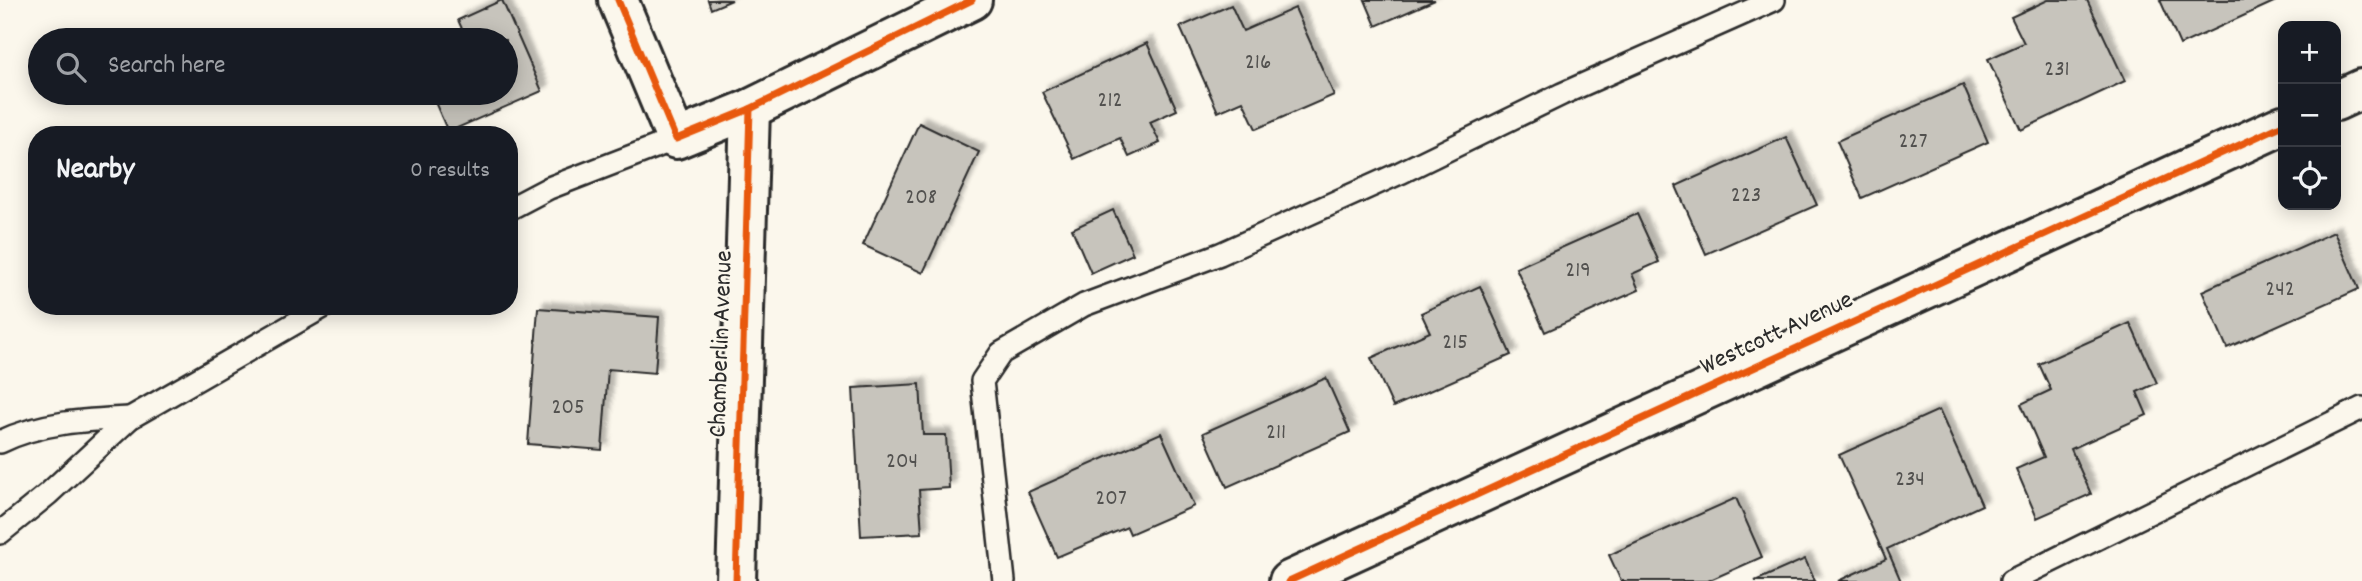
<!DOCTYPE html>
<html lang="en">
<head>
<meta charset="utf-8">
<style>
  body { margin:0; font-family:Dekko,sans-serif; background:#20242c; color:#f1f3f6 }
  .controls { position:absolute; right:21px; top:21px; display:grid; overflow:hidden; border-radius:14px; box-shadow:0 4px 18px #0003 }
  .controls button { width:63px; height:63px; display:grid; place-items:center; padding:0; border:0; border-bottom:2px solid #363941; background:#171b24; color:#f1f3f6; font:35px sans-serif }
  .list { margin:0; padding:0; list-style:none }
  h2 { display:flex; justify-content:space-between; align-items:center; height:91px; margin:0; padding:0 28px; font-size:30px }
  h2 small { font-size:23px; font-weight:400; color:#9ea1a6 }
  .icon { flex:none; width:38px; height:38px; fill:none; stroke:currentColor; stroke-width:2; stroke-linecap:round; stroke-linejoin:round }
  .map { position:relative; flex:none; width:2362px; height:581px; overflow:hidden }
  .search { position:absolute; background:#171b24; box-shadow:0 4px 18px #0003; left:28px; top:28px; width:490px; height:77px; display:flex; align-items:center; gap:18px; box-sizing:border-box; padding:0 24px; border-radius:38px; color:#9ea1a6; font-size:26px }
  .panel { position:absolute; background:#171b24; box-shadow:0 4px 18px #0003; left:28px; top:126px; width:490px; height:189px; border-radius:28px }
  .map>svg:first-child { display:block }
  .building { fill:#c7c4bc; stroke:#2b2b2b; stroke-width:2; filter:url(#shadow) }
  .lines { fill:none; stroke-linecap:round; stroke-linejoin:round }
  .lane-casing { stroke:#2b2b2b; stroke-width:26 }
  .street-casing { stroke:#2b2b2b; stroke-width:44 }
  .lane { stroke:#fbf7ec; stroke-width:21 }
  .street { stroke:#fbf7ec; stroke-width:38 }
  .cycleway-casing { stroke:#fbf7ec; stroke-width:11 }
  .cycleway { stroke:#e8590c; stroke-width:7 }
  .labels { text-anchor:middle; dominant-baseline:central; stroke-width:5; stroke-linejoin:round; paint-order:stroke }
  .number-label { font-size:23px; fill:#52514f }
  .street-label { font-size:26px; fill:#2b2b2b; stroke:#fbf7ec }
</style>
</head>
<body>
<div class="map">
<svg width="2362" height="581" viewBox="0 0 2362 581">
  <defs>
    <filter id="shadow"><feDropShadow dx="6" dy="-6" stdDeviation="2" flood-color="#0004"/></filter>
  </defs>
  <rect width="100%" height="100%" fill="#fbf7ec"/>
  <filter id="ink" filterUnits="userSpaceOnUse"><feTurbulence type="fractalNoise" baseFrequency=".0143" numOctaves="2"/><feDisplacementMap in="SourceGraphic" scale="14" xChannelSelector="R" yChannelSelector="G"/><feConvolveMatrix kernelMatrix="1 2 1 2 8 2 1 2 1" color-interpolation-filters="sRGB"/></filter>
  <g filter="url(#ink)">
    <g class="building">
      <path d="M502,0L542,91L448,132L431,93H506V40H467L458,20Z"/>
      <path d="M708,0H732L711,9Z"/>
      <path d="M1365,0H1435L1376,26Z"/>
      <path d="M2048,0H2087L2125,81L2021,130L1988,59L2024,43L2011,17Z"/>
      <path d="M2160,0H2278L2180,45Z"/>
      <path d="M1231,5L1243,31L1295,8L1334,95L1256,129L1243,101L1218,112L1180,27Z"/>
      <path d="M1147,43L1177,110L1150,122L1160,143L1129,157L1120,138L1074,159L1042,92Z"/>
      <path d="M1963,85L1988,142L1862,198L1837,141Z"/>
      <path d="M919,123L979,152L923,273L863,245Z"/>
      <path d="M1786,137L1817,205L1706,254L1676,186Z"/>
      <path d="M1113,210L1133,254L1091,273L1072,229Z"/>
      <path d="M1637,214L1659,262L1632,274L1639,290L1545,332L1516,268Z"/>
      <path d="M2334,232L2359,289L2227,348L2202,291Z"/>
      <path d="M1480,286L1511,355L1393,407L1371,358L1430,332L1421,313Z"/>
      <path d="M538,308L659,317L655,373L608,369L602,450L528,444Z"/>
      <path d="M2130,323L2157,383L2137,392L2147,415L2071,449L2091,494L2037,518L2016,469L2044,457L2021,404L2051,390L2039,364Z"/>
      <path d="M1326,378L1350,432L1227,487L1203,433Z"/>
      <path d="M920,384L923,435H946L949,488L919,490L922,533L861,536L853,388Z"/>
      <path d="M1939,410L1982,505L1887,549L1901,581H1838L1886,559L1839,455Z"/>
      <path d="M1161,433L1194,506L1130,534L1127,527L1057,557L1028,492Z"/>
      <path d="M1736,498L1762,557L1708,581H1621L1609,555Z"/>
      <path d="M1805,559L1815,581H1755Z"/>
    </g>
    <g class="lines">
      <g class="lane-casing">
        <g id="lane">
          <path d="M509,209L549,188L676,139"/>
          <path d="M0,442C41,422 85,420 130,418"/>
          <path d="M0,533L48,494L130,418L325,306"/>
          <path d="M1004,581L982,381L1001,353L1084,305L1220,254L1400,173L1562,94L1774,0"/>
          <path d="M2011,581L2362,408"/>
        </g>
      </g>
      <g class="street-casing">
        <g id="street">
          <path d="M618,0L676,139L750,109L972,0"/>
          <path d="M2336,101L2362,89"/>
          <path d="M736,581L750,109"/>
          <path d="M1289,581L2283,125"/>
        </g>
      </g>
      <use href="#lane" class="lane"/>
      <use href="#street" class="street"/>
      <g class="cycleway-casing">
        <g id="cycleway">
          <path d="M618,0L676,139L750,109L972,0"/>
          <path d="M736,581L750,109"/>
          <path d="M1289,581L2283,125"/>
        </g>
      </g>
      <use href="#cycleway" class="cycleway"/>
    </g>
  </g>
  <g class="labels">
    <g class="number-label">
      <text x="1258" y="63">216</text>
      <text x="2057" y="70">231</text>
      <text x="1110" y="101">212</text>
      <text x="1913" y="142">227</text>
      <text x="1746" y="196">223</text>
      <text x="921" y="198">208</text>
      <text x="1578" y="271">219</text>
      <text x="2280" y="290">242</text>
      <text x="1455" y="343">215</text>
      <text x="568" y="408">205</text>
      <text x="1276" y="433">211</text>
      <text x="902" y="462">204</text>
      <text x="1910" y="480">234</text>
      <text x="1111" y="499">207</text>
    </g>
    <g class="street-label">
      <text transform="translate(1777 334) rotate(-25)">Westcott Avenue</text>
      <text transform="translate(722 344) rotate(-88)">Chamberlin Avenue</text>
    </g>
  </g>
</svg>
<div class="controls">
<button>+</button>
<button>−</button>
<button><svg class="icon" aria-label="locate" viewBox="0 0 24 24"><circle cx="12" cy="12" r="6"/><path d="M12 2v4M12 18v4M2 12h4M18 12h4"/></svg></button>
</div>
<div class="search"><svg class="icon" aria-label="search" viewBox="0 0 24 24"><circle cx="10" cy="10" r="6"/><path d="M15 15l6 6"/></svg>Search here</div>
<section class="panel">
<h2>Nearby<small>0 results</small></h2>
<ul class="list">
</ul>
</section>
</div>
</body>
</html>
